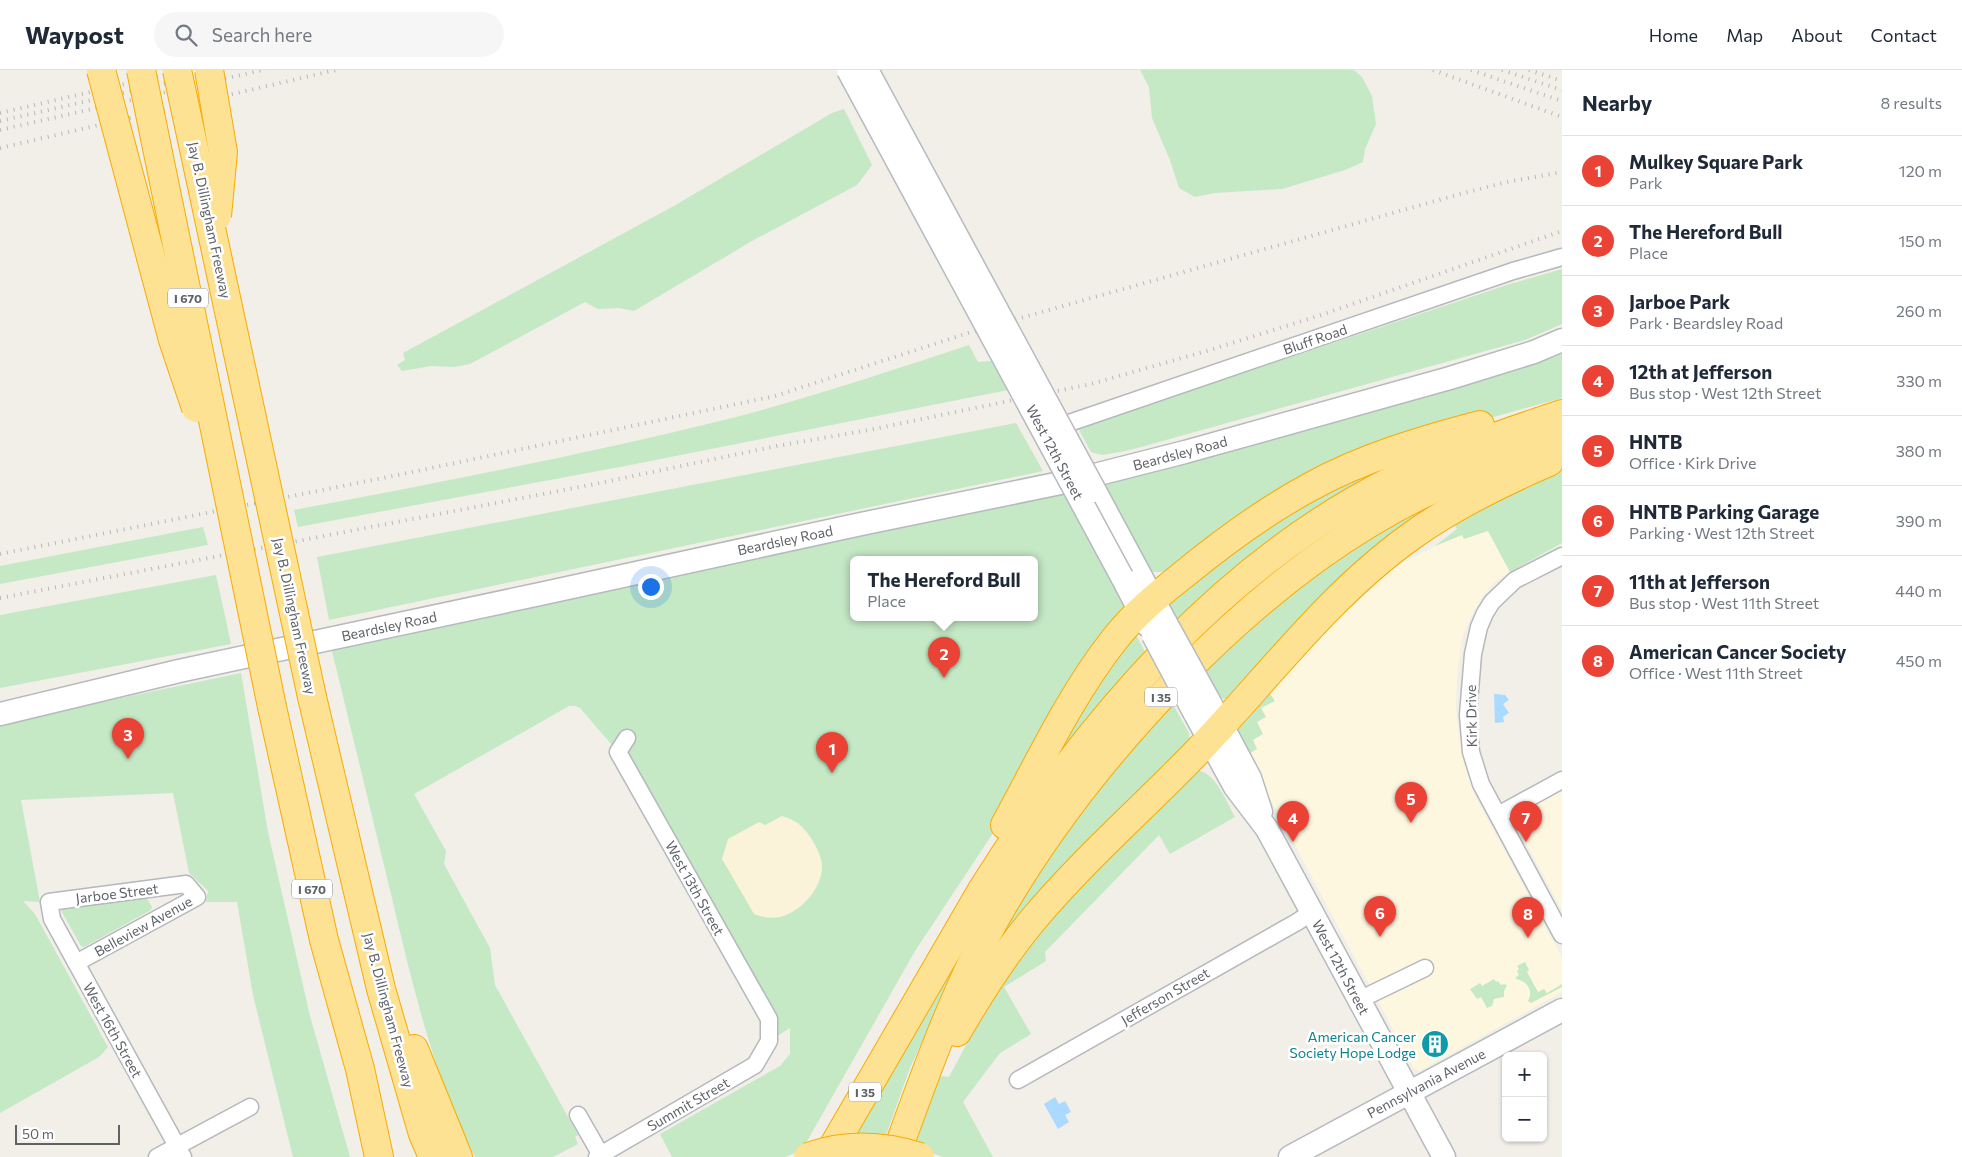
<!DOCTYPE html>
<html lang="en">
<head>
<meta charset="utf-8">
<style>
  body { margin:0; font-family:Commissioner,sans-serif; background:#f6f6f7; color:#1f2937 }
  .controls { position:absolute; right:15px; bottom:15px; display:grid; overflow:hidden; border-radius:8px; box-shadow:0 1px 4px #0004 }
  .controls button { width:45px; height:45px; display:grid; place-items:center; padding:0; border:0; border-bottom:1px solid #e0e1e3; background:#fff; color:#1f2937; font:25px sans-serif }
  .scale { position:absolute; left:15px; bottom:12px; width:105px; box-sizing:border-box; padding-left:5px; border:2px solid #5f6368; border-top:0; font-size:14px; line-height:18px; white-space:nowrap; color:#5f6368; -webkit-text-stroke:4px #fff; paint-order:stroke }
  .you { position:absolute; left:650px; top:516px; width:18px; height:18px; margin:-12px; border:4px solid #fff; border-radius:50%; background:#1a73e8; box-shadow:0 0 0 8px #1a73e833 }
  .badge { display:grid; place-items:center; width:32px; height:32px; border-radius:50%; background:#ea4335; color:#fff; font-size:16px; font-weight:700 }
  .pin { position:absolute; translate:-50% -41px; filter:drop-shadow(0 1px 2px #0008) }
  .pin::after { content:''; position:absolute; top:26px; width:18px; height:15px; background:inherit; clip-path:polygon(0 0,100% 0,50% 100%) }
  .popup { position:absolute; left:850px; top:486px; width:188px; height:65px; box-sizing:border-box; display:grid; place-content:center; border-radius:8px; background:#fff; filter:drop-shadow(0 1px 4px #0005); font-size:16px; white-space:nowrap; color:#747a83 }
  .popup b { font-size:19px; color:#1f2937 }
  .popup::after { content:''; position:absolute; left:50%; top:100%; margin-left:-10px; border:10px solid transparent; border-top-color:#fff }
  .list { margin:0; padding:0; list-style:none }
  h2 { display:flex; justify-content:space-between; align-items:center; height:65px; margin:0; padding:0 20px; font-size:21px }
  h2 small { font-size:16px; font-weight:400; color:#747a83 }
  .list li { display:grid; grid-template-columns:32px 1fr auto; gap:15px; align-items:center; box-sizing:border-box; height:70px; padding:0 20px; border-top:1px solid #e0e1e3 }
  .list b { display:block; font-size:19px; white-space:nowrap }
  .list p { margin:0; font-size:16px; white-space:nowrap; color:#747a83 }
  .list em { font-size:16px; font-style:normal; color:#747a83 }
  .icon { flex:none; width:28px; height:28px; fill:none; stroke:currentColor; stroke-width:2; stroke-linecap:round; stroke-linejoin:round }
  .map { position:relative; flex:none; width:1562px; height:1087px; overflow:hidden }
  header { display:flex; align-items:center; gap:30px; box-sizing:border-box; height:70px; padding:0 25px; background:#fff; border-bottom:1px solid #e0e1e3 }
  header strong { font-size:24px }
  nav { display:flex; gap:28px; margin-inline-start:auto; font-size:18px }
  .search { width:350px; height:45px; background:#f6f6f7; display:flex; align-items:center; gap:12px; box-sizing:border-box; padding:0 18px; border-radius:28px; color:#747a83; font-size:19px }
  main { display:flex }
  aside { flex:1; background:#fff }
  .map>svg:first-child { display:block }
  .commercial { fill:#fef7e0 }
  .green { fill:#c5e8c5; fill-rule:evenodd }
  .sand { fill:#fbf3d9 }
  .water { fill:#aadaff }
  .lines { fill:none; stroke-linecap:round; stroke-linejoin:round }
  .street-casing { stroke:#b5b8bc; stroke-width:19 }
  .secondary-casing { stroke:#b6babf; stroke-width:25 }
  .highway-casing { stroke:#f9ab00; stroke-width:30 }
  .street { stroke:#fff; stroke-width:16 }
  .secondary { stroke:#fff; stroke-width:22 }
  .highway { stroke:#fde293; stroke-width:28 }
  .rail { stroke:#b6b7b8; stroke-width:4; stroke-dasharray:1 6; stroke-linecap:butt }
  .secondary-bridge-casing { stroke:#b6babf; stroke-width:25; stroke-linecap:butt }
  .highway-bridge-casing { stroke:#f9ab00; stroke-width:30; stroke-linecap:butt }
  .secondary-bridge { stroke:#fff; stroke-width:22 }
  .highway-bridge { stroke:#fde293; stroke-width:28 }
  .labels { text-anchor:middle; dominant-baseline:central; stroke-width:5; stroke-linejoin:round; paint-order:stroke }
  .shield { fill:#fff; stroke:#8f9295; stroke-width:1 }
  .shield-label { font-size:12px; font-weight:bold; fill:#5f6368 }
  .street-label { font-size:14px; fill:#5f6368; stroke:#fff }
  .culture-label { font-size:14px; fill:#0d838f; stroke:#fff; text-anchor:end }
</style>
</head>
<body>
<header>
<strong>Waypost</strong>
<div class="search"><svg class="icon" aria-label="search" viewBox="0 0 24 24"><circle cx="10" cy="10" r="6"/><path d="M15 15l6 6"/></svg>Search here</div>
<nav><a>Home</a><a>Map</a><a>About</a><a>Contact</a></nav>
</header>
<main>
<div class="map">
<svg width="1562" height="1087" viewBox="0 0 1562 1087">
  <rect width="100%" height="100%" fill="#f1efe8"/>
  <g class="commercial">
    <path d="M1485,456L1510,502L1495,512L1483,526L1471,547L1462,568L1457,603L1456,640L1459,666L1465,696L1475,726L1562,887V922L1419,1001L1413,997L1247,685L1268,621L1328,558L1392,499L1435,476Z"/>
    <path d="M1562,721V841L1514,750L1518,744Z"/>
  </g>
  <g class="green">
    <path d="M1140,0H1354L1362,7L1372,26L1376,54L1365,79L1363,92L1345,100L1282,119L1215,123L1195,127L1179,118L1170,90L1152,48L1149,17Z"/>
    <path d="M844,39L872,95L857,115L752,171L634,241L619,238L598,239L585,232L470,294L455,297L431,296L402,301L397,295L405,290L403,283L672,137L832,43Z"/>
    <path d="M1562,199V254L1525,270L1130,380L1103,385L1091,382L1078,358L1510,214Z"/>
    <path d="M969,275L978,292L992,291L1008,320L625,396L298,457L294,440C436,413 579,386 720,351C804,330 887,302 969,275Z"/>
    <path d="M1562,283V328L1396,374L1162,502H1152L1147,497L1103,415L1391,336L1519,299Z"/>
    <path d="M1016,353L1043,401L329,550L317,487Z"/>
    <path d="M1418,382L1368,410H1361L1270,471L1179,552L1167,534L1184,515L1311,428Z"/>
    <path d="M1562,400V473L1510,502L1488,461L1464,469L1462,465L1435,476L1457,459L1453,453L1533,410Z"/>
    <path d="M1068,406L1140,541L915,881L802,1080L785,1087H672L660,1064L780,996L790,984V958L769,971V949L618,682L580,638L575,636H569L414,724L446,781L444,794L490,878L495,915L578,1065L575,1067L578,1074L553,1087H475C433,1005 412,913 391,824C370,739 350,654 329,569ZM854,489H1034V547H854Z"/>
    <path d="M1473,418L1235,626L1227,629L1219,628L1202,600L1260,547L1341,484L1426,435Z"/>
    <path d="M203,457L208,475L0,514V496Z"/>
    <path d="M216,505L231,574L0,618V545Z"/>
    <path d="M1135,563L1145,582L1092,643L1021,742L1073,644Z"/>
    <path d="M241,603L268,762L310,946L350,1087H293L253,925L237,832H206L208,821L189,803L173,723L21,730L40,832L23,831L35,844L108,977L99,987L0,1043V655L44,644Z"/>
    <path d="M1268,621L1275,631L1261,638L1266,647L1257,652L1263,664L1253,670L1257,679L1247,685L1236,659Z"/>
    <path d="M1171,631L1189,663L1190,674L994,885C1000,871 1006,856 1013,843C1055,767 1116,698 1171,631Z"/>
    <path d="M1198,696L1200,701C1216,704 1227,733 1235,747L1170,784L1159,765L1045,882L1046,891L1004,917L1031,964L1000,983L963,1032L993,1087H943L913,1076L926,1038L941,1006L949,1007L987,936L1045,851Z"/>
    <path d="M146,827L152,837L151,840L84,877L81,876L59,837Z"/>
    <path d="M963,881L910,998L878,1087L853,1068Z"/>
    <path d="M1525,892L1529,900L1527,902L1538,922L1544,919L1547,923L1562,914V917L1531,933L1528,931C1534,921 1527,911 1516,909V907L1519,905L1517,901L1519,899L1517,896Z"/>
    <path d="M1494,909L1496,912L1498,911L1501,915L1504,914L1507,915L1504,921V927L1494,929L1492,936L1487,938L1481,927L1477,929L1470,919L1480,913L1482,916Z"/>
  </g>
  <path class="sand" d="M782,746C797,751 802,755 811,768C816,776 822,787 822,797C822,818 801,842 780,847C771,849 762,847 754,844L722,789L728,769L759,752L765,755Z"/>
  <g class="water">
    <path d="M1494,624L1505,625L1509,630L1503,634L1509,643L1503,647L1504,652L1495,653Z"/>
    <path d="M1055,1027L1059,1034L1065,1031L1071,1042L1065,1045L1069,1052L1058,1059L1044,1034Z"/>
  </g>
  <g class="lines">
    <g class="street-casing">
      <g id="street">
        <path d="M1069,353L1513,201L1562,187"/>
        <path d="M1562,486L1515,510L1492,532L1485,543L1479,557L1473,584L1468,645L1471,682L1481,714L1562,865"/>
        <path d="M1498,745L1562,710"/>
        <path d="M76,893L197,827L186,814L49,832L52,849L183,1087"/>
        <path d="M1359,930L1425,898"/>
        <path d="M1018,1010L1297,852L1312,842"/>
        <path d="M578,1045L602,1087"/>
        <path d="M157,1087L250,1037"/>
        <path d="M597,1087L755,995L769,971V949L618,682L627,668"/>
      </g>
    </g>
    <g class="secondary-casing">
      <g id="secondary">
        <path d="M1095,421L1166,553"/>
        <path d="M1122,507L1147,555"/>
        <path d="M1208,629L1250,708L1261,742"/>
        <path d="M1194,642L1235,717L1267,759L1444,1087"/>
        <path d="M0,644L179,601L540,524L861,454L1075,410L1185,382L1450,308L1534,282L1562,270"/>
        <path d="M1290,1087L1562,940"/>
      </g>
    </g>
    <g class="highway-casing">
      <g id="highway">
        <path d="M312,627L381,919L423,1064L433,1087"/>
        <path d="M272,637L324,870L360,999L379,1087"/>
        <path d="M1005,755C1039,693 1070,626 1114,570C1134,544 1158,525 1183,505C1223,472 1264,442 1310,417C1362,388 1423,370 1480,355"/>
        <path d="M957,962C979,924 1003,886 1032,851C1083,790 1143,738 1198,681C1267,609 1328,526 1410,467C1453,436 1500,413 1549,392"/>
        <path d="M414,979L458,1087"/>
        <path d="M827,1087L982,820C1076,670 1198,522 1352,432C1418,393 1490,368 1562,344"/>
        <path d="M895,1087C922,1013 948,939 984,869C1036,772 1103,686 1179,608C1265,520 1360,446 1474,401C1503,390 1532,379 1562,372"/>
      </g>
    </g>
    <use href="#street" class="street"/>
    <use href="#secondary" class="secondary"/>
    <use href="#highway" class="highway"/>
    <g class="rail">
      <path d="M1433,0L1562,47"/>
      <path d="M1471,0L1562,31"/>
      <path d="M1502,0L1562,20"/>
      <path d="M1529,0L1562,11"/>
      <path d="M0,43L185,0"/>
      <path d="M0,51L223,0"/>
      <path d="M0,60L263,0"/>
      <path d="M0,78L336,0"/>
      <path d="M0,484L398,405L775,326L971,262L1460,124L1507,112L1562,102"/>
      <path d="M0,528L590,415L777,376L869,360L1091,314L1210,280L1321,245L1562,161"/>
    </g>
    <g class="secondary-bridge-casing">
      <g id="secondary-bridge">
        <path d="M848,0L1122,507"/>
        <path d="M867,0L1095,421"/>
        <path d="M1166,553L1208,629"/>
        <path d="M1153,565L1194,642"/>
      </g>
    </g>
    <g class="highway-bridge-casing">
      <g id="highway-bridge">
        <path d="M101,0L173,270L196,338"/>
        <path d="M141,0L272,637"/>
        <path d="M177,0L312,627"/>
        <path d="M209,0L223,82L217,146"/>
        <path d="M808,1087C844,1074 883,1075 920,1087"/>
      </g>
    </g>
    <use href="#secondary-bridge" class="secondary-bridge"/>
    <use href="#highway-bridge" class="highway-bridge"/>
  </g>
  <defs>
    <g id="building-disc" transform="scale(1.4375)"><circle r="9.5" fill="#0f9aa8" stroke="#fff"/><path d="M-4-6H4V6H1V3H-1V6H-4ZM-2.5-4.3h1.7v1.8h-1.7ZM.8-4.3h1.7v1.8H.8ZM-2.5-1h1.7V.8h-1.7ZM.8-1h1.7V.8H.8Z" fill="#fff"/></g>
  </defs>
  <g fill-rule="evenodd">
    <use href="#building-disc" x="1435" y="974"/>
  </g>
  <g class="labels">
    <g class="shield">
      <rect x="168" y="218.5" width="40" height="19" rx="4"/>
      <rect x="1145" y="617.5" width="32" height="19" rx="4"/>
      <rect x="292" y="809.5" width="40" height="19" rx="4"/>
      <rect x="849" y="1012.5" width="32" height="19" rx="4"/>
    </g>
    <g class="shield-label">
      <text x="188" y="228">I 670</text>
      <text x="1161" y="627">I 35</text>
      <text x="312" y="819">I 670</text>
      <text x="865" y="1022">I 35</text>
    </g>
    <g class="street-label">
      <text transform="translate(210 150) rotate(78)">Jay B. Dillingham Freeway</text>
      <text transform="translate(1315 269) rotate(-19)">Bluff Road</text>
      <text transform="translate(1055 382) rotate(62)">West 12th Street</text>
      <text transform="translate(1180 383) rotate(-15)">Beardsley Road</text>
      <text transform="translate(785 470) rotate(-12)">Beardsley Road</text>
      <text transform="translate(295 546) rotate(78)">Jay B. Dillingham Freeway</text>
      <text transform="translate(389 556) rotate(-12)">Beardsley Road</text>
      <text transform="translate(1471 646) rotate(-91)">Kirk Drive</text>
      <text transform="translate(695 818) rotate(61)">West 13th Street</text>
      <text transform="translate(117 823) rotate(-7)">Jarboe Street</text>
      <text transform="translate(143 856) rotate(-29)">Belleview Avenue</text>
      <text transform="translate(1341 897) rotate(62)">West 12th Street</text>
      <text transform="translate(1165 926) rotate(-30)">Jefferson Street</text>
      <text transform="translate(389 940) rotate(75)">Jay B. Dillingham Freeway</text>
      <text transform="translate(113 960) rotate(61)">West 16th Street</text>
      <text transform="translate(1426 1013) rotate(-28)">Pennsylvania Avenue</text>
      <text transform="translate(688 1034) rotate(-30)">Summit Street</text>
    </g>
    <g class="culture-label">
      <text x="1416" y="966">American Cancer<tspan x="1416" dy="16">Society Hope Lodge</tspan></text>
    </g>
  </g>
</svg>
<div class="controls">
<button>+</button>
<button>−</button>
</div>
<div class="scale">50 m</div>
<div class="you"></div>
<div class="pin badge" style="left:832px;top:703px">1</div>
<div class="pin badge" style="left:944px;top:608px">2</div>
<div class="popup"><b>The Hereford Bull</b>Place</div>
<div class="pin badge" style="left:128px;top:689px">3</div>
<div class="pin badge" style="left:1293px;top:772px">4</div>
<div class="pin badge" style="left:1411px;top:753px">5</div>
<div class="pin badge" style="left:1380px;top:867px">6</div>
<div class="pin badge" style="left:1526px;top:772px">7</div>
<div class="pin badge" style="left:1528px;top:868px">8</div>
</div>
<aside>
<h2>Nearby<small>8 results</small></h2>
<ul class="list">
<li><span class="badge">1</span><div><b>Mulkey Square Park</b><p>Park</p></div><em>120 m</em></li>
<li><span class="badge">2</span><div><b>The Hereford Bull</b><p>Place</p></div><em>150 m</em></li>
<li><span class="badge">3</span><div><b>Jarboe Park</b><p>Park · Beardsley Road</p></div><em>260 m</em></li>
<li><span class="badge">4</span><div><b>12th at Jefferson</b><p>Bus stop · West 12th Street</p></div><em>330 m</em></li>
<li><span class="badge">5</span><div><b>HNTB</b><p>Office · Kirk Drive</p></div><em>380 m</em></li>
<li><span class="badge">6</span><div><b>HNTB Parking Garage</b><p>Parking · West 12th Street</p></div><em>390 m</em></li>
<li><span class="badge">7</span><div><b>11th at Jefferson</b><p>Bus stop · West 11th Street</p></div><em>440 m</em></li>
<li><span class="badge">8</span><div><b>American Cancer Society</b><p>Office · West 11th Street</p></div><em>450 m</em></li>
</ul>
</aside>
</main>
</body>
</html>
